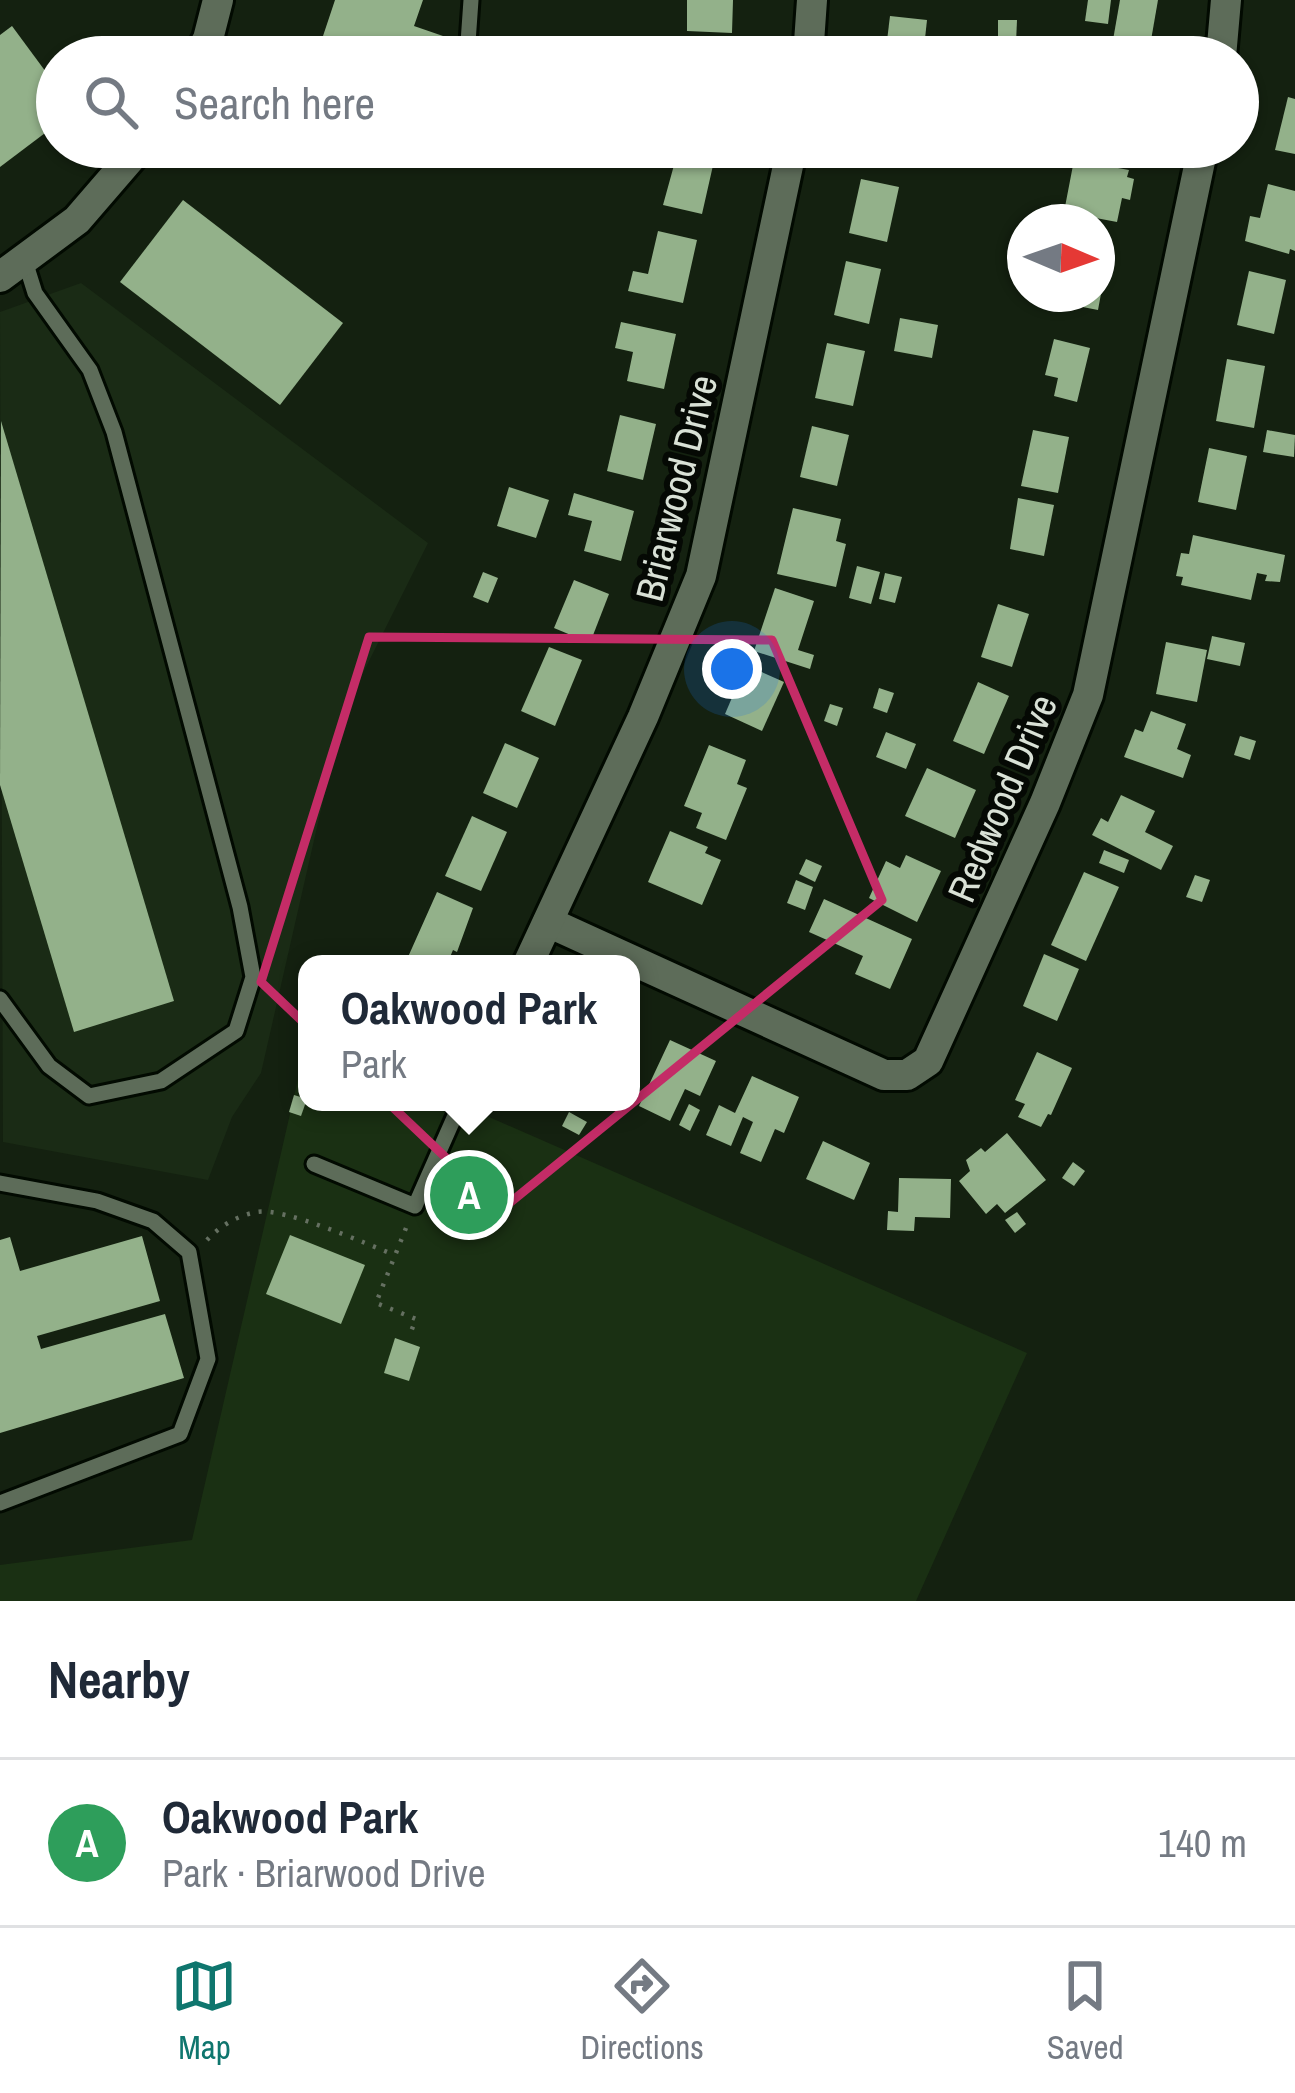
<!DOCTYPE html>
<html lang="en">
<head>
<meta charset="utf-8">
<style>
  body { margin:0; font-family:"Archivo Narrow",sans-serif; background:#f6f6f7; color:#1f2937 }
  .compass { position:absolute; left:1007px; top:204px; width:108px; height:108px; border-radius:50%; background:#fff; box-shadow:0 3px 9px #0004; rotate:92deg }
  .you { position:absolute; left:732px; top:669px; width:42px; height:42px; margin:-30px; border:9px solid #fff; border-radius:50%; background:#1a73e8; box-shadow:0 0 0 18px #1a73e833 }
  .badge { display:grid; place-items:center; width:78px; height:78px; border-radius:50%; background:#0f766e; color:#fff; font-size:39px; font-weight:700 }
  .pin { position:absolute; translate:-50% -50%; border:6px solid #fff; box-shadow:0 3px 12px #0006 }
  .popup { position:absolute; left:298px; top:955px; width:342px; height:156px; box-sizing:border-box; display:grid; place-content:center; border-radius:24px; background:#fff; filter:drop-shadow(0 3px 9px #0005); font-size:39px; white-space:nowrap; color:#747a83 }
  .popup b { font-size:45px; color:#1f2937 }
  .popup::after { content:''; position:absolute; left:50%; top:100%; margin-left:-24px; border:24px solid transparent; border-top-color:#fff }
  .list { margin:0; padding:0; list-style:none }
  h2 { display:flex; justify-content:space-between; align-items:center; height:156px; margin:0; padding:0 48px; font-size:51px }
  h2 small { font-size:39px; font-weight:400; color:#747a83 }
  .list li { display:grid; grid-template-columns:78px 1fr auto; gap:36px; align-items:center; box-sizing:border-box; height:168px; padding:0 48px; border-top:3px solid #e0e1e3 }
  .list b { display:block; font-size:45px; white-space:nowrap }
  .list p { margin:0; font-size:39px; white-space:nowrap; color:#747a83 }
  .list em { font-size:39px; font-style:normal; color:#747a83 }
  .icon { flex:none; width:66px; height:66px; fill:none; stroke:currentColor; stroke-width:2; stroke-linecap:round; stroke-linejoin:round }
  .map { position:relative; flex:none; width:1295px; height:1601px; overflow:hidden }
  .search { position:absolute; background:#fff; box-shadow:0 3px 9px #0004; left:36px; right:36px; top:36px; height:132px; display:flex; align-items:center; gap:30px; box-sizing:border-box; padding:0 42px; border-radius:66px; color:#747a83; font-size:45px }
  .sheet { height:324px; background:#fff }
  nav { display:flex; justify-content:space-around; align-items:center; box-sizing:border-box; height:168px; border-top:3px solid #e0e1e3; background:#fff; font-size:33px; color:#747a83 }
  nav a { display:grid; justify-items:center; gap:6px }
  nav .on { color:#0f766e }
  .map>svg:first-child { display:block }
  .built { fill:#1a2b15 }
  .green { fill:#1a3013 }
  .building { fill:#93b18a }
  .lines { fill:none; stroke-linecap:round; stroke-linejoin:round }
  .service-casing { stroke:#020a01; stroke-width:21 }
  .minor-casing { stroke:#020a01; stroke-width:36 }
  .path { stroke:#657061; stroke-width:4.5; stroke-dasharray:3 9; stroke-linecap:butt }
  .service { stroke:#5d6c59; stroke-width:15 }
  .minor { stroke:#5d6c59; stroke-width:30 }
  .marked { fill:none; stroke:#c42c67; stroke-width:9; stroke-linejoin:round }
  .labels { text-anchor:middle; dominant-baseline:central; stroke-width:12; stroke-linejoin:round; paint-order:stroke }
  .street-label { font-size:39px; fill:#d9e1d6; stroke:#050904 }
</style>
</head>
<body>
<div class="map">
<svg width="1295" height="1601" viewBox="0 0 1295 1601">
  <rect width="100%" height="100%" fill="#142110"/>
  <path class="built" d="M81,283L428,543L343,713L261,1073L232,1117L208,1180L3,1142L0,312Z"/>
  <path class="green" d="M307,1040V1102H455L1027,1353L916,1601H0V1565L192,1540Z"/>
  <g class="building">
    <path d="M335,0H423L414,26L443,36L436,57H316Z"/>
    <path d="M687,0H733L732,33L687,31Z"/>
    <path d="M1088,0H1111L1108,24L1085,21Z"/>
    <path d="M1120,0H1158L1150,46L1113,40Z"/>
    <path d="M890,16L927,20L923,57H885Z"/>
    <path d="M998,20H1017L1016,43L998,42Z"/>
    <path d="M12,26L57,87V124L0,167V35Z"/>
    <path d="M1288,97L1295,99V154L1275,150Z"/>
    <path d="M679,147H710L708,159L714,161L702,214L663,205Z"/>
    <path d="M855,147H906L903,160Z"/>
    <path d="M1074,160L1129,170L1127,177L1134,179L1130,200L1122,198L1117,222L1064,212Z"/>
    <path d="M861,179L899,187L887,242L849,233Z"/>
    <path d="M1268,184L1295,191V251L1290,249L1289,254L1245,241L1250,216L1260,218Z"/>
    <path d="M183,200L343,323L280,405L120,282Z"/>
    <path d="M658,231L697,240L683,303L628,291L633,271L648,274Z"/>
    <path d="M1097,254L1108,256L1098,310L1062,303L1064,294H1097Z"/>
    <path d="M846,261L881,269L869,324L834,315Z"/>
    <path d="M1249,271L1286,280L1274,334L1237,325Z"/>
    <path d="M900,318L938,325L932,358L894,351Z"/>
    <path d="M621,322L676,334L664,389L627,381L633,352L615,348Z"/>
    <path d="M1054,339L1090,348L1077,402L1054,396L1058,378L1045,375Z"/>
    <path d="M827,343L865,351L853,406L815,398Z"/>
    <path d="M1227,359L1265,366L1254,428L1216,421Z"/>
    <path d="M620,415L656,424L643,480L607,471Z"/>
    <path d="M1,421L174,1001L74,1032L0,785Z"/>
    <path d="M812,426L849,435L837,486L800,477Z"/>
    <path d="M1033,430L1069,437L1058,493L1021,486Z"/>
    <path d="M1267,430L1295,435L1294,457L1263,452Z"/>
    <path d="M1209,448L1247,456L1236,510L1198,502Z"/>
    <path d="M509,487L549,500L536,538L497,526Z"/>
    <path d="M574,493L634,511L621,561L584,551L592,521L568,515Z"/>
    <path d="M1018,498L1054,505L1044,556L1010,549Z"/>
    <path d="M793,508L841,519L836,541L846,544L836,587L777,574Z"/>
    <path d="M1193,535L1285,555L1280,582L1265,581L1267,575L1257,573L1251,600L1181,585L1183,577L1176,576L1181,553L1189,554Z"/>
    <path d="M857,566L880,572L871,604L849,598Z"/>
    <path d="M483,572L498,578L488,603L473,597Z"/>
    <path d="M885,573L902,577L895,603L879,599Z"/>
    <path d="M574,580L609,594L590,643L554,628Z"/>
    <path d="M775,588L814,601L798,650L814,655L810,669L754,651Z"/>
    <path d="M998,604L1029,614L1012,667L981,657Z"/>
    <path d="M1212,636L1245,643L1240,666L1207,659Z"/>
    <path d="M1166,642L1207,650L1197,702L1156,694Z"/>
    <path d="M549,647L582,660L555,726L521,711Z"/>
    <path d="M746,665L784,682L762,731L725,714Z"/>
    <path d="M978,682L1009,696L984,754L953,741Z"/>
    <path d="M879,688L894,693L887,713L873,708Z"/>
    <path d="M830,704L843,708L837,726L824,721Z"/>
    <path d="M1151,711L1186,724L1177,749L1191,755L1183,778L1124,757L1135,729L1143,732Z"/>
    <path d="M886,732L916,744L906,769L876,757Z"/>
    <path d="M1240,736L1256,741L1250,760L1234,755Z"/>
    <path d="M505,743L539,758L517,808L483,793Z"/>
    <path d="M709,745L746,760L737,784L747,788L726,840L696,828L702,813L684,806Z"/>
    <path d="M927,768L976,790L955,838L905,816Z"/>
    <path d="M1121,795L1155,811L1145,832L1173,846L1161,870L1092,835L1101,818L1108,822Z"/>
    <path d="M472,816L507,832L481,891L445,876Z"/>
    <path d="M670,831L708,847L705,853L721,860L702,905L648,882Z"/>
    <path d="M1104,850L1129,860L1124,873L1099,863Z"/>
    <path d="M906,855L941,871L917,922L869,898L886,861L900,868Z"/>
    <path d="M806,859L822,866L815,882L799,874Z"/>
    <path d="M1084,872L1119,887L1086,961L1051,945Z"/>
    <path d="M1195,875L1210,880L1202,902L1186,897Z"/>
    <path d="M796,880L813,887L805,910L787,903Z"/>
    <path d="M437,892L473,908L457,952L453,950L447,964H423L408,957Z"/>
    <path d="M824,899L912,939L890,989L855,974L863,956L809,932Z"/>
    <path d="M1044,954L1079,969L1057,1021L1023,1006Z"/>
    <path d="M670,1040L716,1061L700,1096L685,1089L670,1121L639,1106Z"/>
    <path d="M1037,1052L1072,1068L1051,1115L1048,1114L1041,1127L1018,1117L1025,1104L1015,1100Z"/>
    <path d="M752,1076L799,1097L784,1133L775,1129L761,1162L740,1153L753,1122L743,1117L731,1146L706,1135L719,1105L735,1113Z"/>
    <path d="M294,1095L307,1099L301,1116L289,1112Z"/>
    <path d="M689,1104L700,1110L690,1131L679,1125Z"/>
    <path d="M569,1112L587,1122L579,1135L562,1126Z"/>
    <path d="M1007,1133L1046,1180L1005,1213L997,1204L986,1214L959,1181L970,1171L966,1160L981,1148L985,1152Z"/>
    <path d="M823,1141L870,1163L854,1200L806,1179Z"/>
    <path d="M1073,1162L1085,1171L1074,1186L1062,1178Z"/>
    <path d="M899,1178L951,1179L950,1218L915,1217L914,1231L887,1230L888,1211L898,1212Z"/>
    <path d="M1017,1212L1026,1224L1015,1233L1005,1220Z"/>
    <path d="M290,1235L365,1265L341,1324L266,1294Z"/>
    <path d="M142,1236L160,1301L37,1336L41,1349L165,1314L184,1378L0,1433V1240L10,1237L20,1271Z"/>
    <path d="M395,1338L420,1347L409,1381L384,1373Z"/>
  </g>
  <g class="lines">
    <g class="service-casing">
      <g id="service">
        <path d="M467,57L471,0"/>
        <path d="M0,999L49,1066L89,1096L161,1081L236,1031L253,977L240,907L114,432L90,370L35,293L25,261"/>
        <path d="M314,1164L415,1206L461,1102"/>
        <path d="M0,1183L97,1201L153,1221L189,1252L208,1359L180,1434L0,1503"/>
      </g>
    </g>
    <g class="minor-casing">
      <g id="minor">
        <path d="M198,57L208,39L218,0"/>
        <path d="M808,57L812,0"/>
        <path d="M1221,57L1226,0"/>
        <path d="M0,277L77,220L140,147"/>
        <path d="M548,922L884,1075H907L928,1061L1045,803L1088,695L1203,147"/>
        <path d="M528,964L643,717L701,576L792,147"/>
      </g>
    </g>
    <g class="path">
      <path d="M406,1228L376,1303L416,1319L410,1334"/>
      <path d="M207,1240C220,1226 238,1215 257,1212C284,1207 366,1244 395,1255"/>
    </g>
    <use href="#service" class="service"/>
    <use href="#minor" class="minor"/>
  </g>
  <path class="marked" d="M369,637L772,640L882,900L501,1210L261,982Z"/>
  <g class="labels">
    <g class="street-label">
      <text transform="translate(676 488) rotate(-76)">Briarwood Drive</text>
      <text transform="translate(1002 798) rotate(-67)">Redwood Drive</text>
    </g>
  </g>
</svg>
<svg class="compass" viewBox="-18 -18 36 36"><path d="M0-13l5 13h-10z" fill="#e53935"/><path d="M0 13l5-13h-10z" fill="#747a83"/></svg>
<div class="you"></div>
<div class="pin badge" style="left:469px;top:1195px;background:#2e9e5b">A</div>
<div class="popup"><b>Oakwood Park</b>Park</div>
<div class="search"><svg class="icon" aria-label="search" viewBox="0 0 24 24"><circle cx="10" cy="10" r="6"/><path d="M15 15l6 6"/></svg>Search here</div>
</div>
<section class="sheet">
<h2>Nearby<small></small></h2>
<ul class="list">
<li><span class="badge" style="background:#2e9e5b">A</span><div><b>Oakwood Park</b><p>Park · Briarwood Drive</p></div><em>140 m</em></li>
</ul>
</section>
<nav>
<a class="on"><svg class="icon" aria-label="map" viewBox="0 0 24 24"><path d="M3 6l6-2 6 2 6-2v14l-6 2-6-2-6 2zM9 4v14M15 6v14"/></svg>Map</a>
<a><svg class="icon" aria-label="directions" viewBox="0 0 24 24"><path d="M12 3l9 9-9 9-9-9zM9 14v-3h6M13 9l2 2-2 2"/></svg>Directions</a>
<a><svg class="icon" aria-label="saved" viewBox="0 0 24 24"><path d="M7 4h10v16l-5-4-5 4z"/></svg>Saved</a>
</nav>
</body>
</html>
